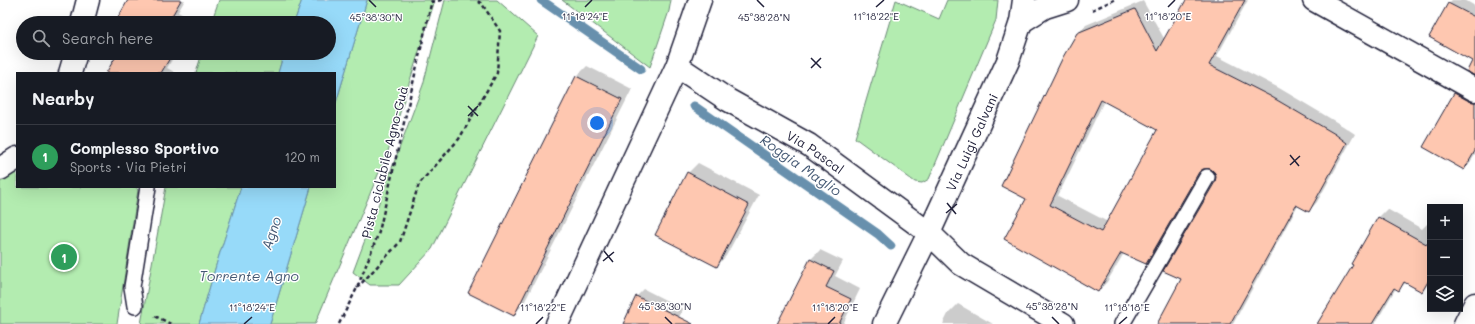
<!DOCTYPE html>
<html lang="en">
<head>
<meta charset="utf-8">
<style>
  body { margin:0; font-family:Mali,sans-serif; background:#242831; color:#f1f3f6 }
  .controls { position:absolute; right:12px; bottom:12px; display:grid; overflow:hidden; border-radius:0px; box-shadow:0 4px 16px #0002 }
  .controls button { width:36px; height:36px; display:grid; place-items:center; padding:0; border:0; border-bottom:1px solid #363941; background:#171b24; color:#f1f3f6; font:20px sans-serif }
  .you { position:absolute; left:597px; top:123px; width:14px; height:14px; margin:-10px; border:3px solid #fff; border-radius:50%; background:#1a73e8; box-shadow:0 0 0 6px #1a73e833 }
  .badge { display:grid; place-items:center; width:26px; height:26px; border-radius:50%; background:#db2777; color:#fff; font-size:13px; font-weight:700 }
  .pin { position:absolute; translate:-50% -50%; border:2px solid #fff; box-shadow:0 1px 4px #0006 }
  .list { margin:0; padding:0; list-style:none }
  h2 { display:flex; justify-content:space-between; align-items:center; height:52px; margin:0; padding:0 16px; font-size:17px }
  h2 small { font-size:13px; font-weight:400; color:#9ea1a6 }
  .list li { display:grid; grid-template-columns:26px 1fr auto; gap:12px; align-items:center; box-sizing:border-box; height:64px; padding:0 16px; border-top:1px solid #363941 }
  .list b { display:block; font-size:15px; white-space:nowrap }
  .list p { margin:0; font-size:13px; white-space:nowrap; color:#9ea1a6 }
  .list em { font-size:13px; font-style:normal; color:#9ea1a6 }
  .icon { flex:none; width:22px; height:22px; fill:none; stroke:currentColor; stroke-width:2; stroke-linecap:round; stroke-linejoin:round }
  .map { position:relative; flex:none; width:1475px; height:324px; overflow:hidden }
  .search { position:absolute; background:#171b24; box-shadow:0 4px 16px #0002; left:16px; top:16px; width:320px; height:44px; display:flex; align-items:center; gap:10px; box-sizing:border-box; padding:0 14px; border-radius:22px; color:#9ea1a6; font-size:15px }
  .panel { position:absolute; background:#171b24; box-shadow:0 4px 16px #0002; left:16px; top:72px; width:320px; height:116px; border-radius:0px }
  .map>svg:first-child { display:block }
  .green { fill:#b3ecb0; stroke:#6a8776 }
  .water { fill:#97daf9; stroke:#6890ad }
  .shadow { fill:#0003; fill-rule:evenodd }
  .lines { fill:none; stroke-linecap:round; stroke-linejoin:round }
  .stream { stroke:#6890ad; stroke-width:9 }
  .building { fill:#fec7b0; stroke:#22223b; fill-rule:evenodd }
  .service-casing { stroke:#22223b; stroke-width:18 }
  .minor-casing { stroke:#22223b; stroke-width:25 }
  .tertiary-casing { stroke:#22223b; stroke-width:25 }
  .secondary-casing { stroke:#22223b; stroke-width:25 }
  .path { stroke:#22223b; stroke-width:2.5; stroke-dasharray:4 3; stroke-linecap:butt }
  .service { stroke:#fff; stroke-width:15 }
  .minor { stroke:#fff; stroke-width:22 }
  .tertiary { stroke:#fff; stroke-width:22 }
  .secondary { stroke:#fff; stroke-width:22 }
  .ticks { fill:none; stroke:#22223b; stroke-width:1.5 }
  .labels { text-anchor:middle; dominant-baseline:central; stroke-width:3; stroke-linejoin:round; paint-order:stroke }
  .street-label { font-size:13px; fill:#22223b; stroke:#fff }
  .water-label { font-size:14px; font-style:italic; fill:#455974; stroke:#fff }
  .ticks-label { font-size:10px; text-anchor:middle; fill:#22223b; stroke:#fff; stroke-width:3; stroke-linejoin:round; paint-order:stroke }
</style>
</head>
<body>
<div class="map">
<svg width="1475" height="324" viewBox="0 0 1475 324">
  <rect width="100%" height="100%" fill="#fff"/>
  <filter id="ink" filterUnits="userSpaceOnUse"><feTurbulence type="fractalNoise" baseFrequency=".025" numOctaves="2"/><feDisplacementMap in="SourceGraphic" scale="8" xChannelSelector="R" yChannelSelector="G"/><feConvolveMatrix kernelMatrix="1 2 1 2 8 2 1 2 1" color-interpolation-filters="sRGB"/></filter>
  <g filter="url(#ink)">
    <g class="green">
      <path d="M219,0H302L294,23H211Z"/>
      <path d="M367,0H435L388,151L315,324H270L311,187H335V106Z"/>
      <path d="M445,0H497L538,36L432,249L399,285H370L353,272L423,85Z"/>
      <path d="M562,0H671L669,11L650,67Z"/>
      <path d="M896,0L939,19L947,0H998L996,20L929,179L922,183L915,182L855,138Z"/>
      <path d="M202,53H284L278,73H196Z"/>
      <path d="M17,167V187H136L138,190L117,324H0V181Z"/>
      <path d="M166,187H241L217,262L199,324H141Z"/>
    </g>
    <g class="water">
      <path d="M302,0H367L335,106V73H278L284,53H329V23H294Z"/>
      <path d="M241,187H311L270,324H199L217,262Z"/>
    </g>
    <g class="shadow">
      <path d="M129,0H185L178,12L194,21L193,23H121Z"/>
      <path d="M1188,0H1248L1217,56L1279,88L1343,126L1355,134L1317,202L1309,211L1298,205L1233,324H1158L1182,278L1216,182L1217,176L1212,169L1205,168L1155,254L1146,262L1124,253L1107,282L1098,291L1028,199L1077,34L1086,25L1143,1L1165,40ZM1104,101L1158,130L1108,222L1058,196Z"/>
      <path d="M1452,0H1465L1475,6V75L1474,60L1430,37L1449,3Z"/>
      <path d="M119,53H176L167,68L176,73H107Z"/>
      <path d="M587,66L632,89L523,305L513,314L469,292L577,76Z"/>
      <path d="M1463,86L1475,93V155L1471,161L1464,169L1425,147L1455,93Z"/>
      <path d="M698,163L759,195L726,256L717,266L688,173Z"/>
      <path d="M1387,209L1422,229L1427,224L1430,225V282L1422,291L1406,282L1399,290L1396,288L1375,324H1319L1354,264L1353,263L1379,217Z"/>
      <path d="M820,250L843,261L835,276L860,289L843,324H779L810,260Z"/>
      <path d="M644,289L683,309L676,324H624L637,296Z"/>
      <path d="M958,304L993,324H943L948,314Z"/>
    </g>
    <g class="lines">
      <g class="stream">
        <path d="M541,0L641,69"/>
        <path d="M694,106L878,234L891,246"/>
      </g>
    </g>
    <g class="building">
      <path d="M128,0H181L169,21L172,23H119L116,21Z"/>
      <path d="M1186,0H1245L1209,65L1270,96L1335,134L1347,143L1309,212L1296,205L1230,324H1157L1181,279L1163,271L1215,182L1216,177L1215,173L1211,169H1203L1199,172L1146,264L1121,253L1098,292L1004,239L1026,199L1001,186L1063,57L1077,33L1135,9L1157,51ZM1101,100L1157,130L1101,232L1050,205Z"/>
      <path d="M1448,3L1475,17V76L1467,71L1472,61L1429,37Z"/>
      <path d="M118,53H173L161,73H106Z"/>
      <path d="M576,76L622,99L514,316L468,293Z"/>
      <path d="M1454,93L1469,101L1475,102V151L1464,170L1423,147Z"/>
      <path d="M687,172L749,205L717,267L655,235Z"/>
      <path d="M1378,217L1430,246V278L1422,292L1404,282L1399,291L1394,288L1372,324H1317L1353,265L1351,264Z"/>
      <path d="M810,259L834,271L826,287L851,299L839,324H777Z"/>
      <path d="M636,296L693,324H623Z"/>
    </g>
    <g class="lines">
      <g class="service-casing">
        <g id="service">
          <path d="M135,306L132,287L148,187"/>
          <path d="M1122,324L1207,177"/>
        </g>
      </g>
      <g class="minor-casing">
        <g id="minor">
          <path d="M1314,0L1475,90"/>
          <path d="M1021,22L1045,7L1067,0"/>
          <path d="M82,23L88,0"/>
          <path id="s1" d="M677,66L728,100L809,145L929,233L961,264L1063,324"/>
          <path d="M70,73L76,53"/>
          <path d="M0,169L17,158"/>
          <path d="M557,324L677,66L700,0"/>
        </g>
      </g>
      <g class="tertiary-casing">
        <g id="tertiary">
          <path id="s2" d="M884,324L929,233L1008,61L1021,22L1024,0"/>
        </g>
      </g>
      <g class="secondary-casing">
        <path id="secondary" d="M1465,324L1475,304"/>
      </g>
      <g class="path">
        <path d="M431,2L442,0"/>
        <path d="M1092,10L1114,0"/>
        <path d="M357,288L400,242L419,184L459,139L497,73L500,31L482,4L476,0"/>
        <path d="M155,316L171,324"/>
        <path d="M339,324L357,288L379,232L432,0"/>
      </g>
      <use href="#service" class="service"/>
      <use href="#minor" class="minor"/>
      <use href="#tertiary" class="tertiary"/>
      <use href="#secondary" class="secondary"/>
    </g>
  </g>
  <path class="ticks" d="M369,0L376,7M757,0L764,7M585,7L592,0M876,7L884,0M1168,7L1175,0M811,58L821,68M811,68L821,58M468,106L478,116M468,116L478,106M1290,155L1299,166M1290,165L1300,156M947,203L956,214M946,213L957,204M604,251L613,262M603,261L614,252M665,317L672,324M1052,317L1059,324M244,324L252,317M536,324L543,317M828,324L835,317M1119,324L1127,317"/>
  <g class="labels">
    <g class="street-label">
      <text stroke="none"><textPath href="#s2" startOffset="202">Via Luigi Galvani</textPath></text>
      <text stroke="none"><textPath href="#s1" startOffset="163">Via Pascal</textPath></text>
      <text transform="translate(384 162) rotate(-76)">Pista ciclabile Agno-Guà</text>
    </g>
    <g class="water-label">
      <text transform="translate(801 165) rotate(35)">Roggia Maglio</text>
      <text transform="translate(271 233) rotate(-71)">Agno</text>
      <text x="249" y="275">Torrente Agno</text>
    </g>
  </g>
  <g class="ticks-label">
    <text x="585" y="20">11°18'24"E</text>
    <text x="876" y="20">11°18'22"E</text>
    <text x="1168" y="20">11°18'20"E</text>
    <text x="376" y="21">45°38'30"N</text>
    <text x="764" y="21">45°38'28"N</text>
    <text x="665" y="310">45°38'30"N</text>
    <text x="1052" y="310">45°38'28"N</text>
    <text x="252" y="311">11°18'24"E</text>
    <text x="543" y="311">11°18'22"E</text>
    <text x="835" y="311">11°18'20"E</text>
    <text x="1127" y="311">11°18'18"E</text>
  </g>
</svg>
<div class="controls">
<button>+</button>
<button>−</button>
<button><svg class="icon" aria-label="layers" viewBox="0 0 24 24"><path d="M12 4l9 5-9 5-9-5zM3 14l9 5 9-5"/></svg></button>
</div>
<div class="you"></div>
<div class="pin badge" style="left:64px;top:257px;background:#2e9e5b">1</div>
<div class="search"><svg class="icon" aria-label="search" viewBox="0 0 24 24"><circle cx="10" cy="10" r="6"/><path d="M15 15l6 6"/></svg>Search here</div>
<section class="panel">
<h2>Nearby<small></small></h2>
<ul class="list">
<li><span class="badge" style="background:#2e9e5b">1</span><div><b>Complesso Sportivo</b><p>Sports · Via Pietri</p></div><em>120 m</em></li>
</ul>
</section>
</div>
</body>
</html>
